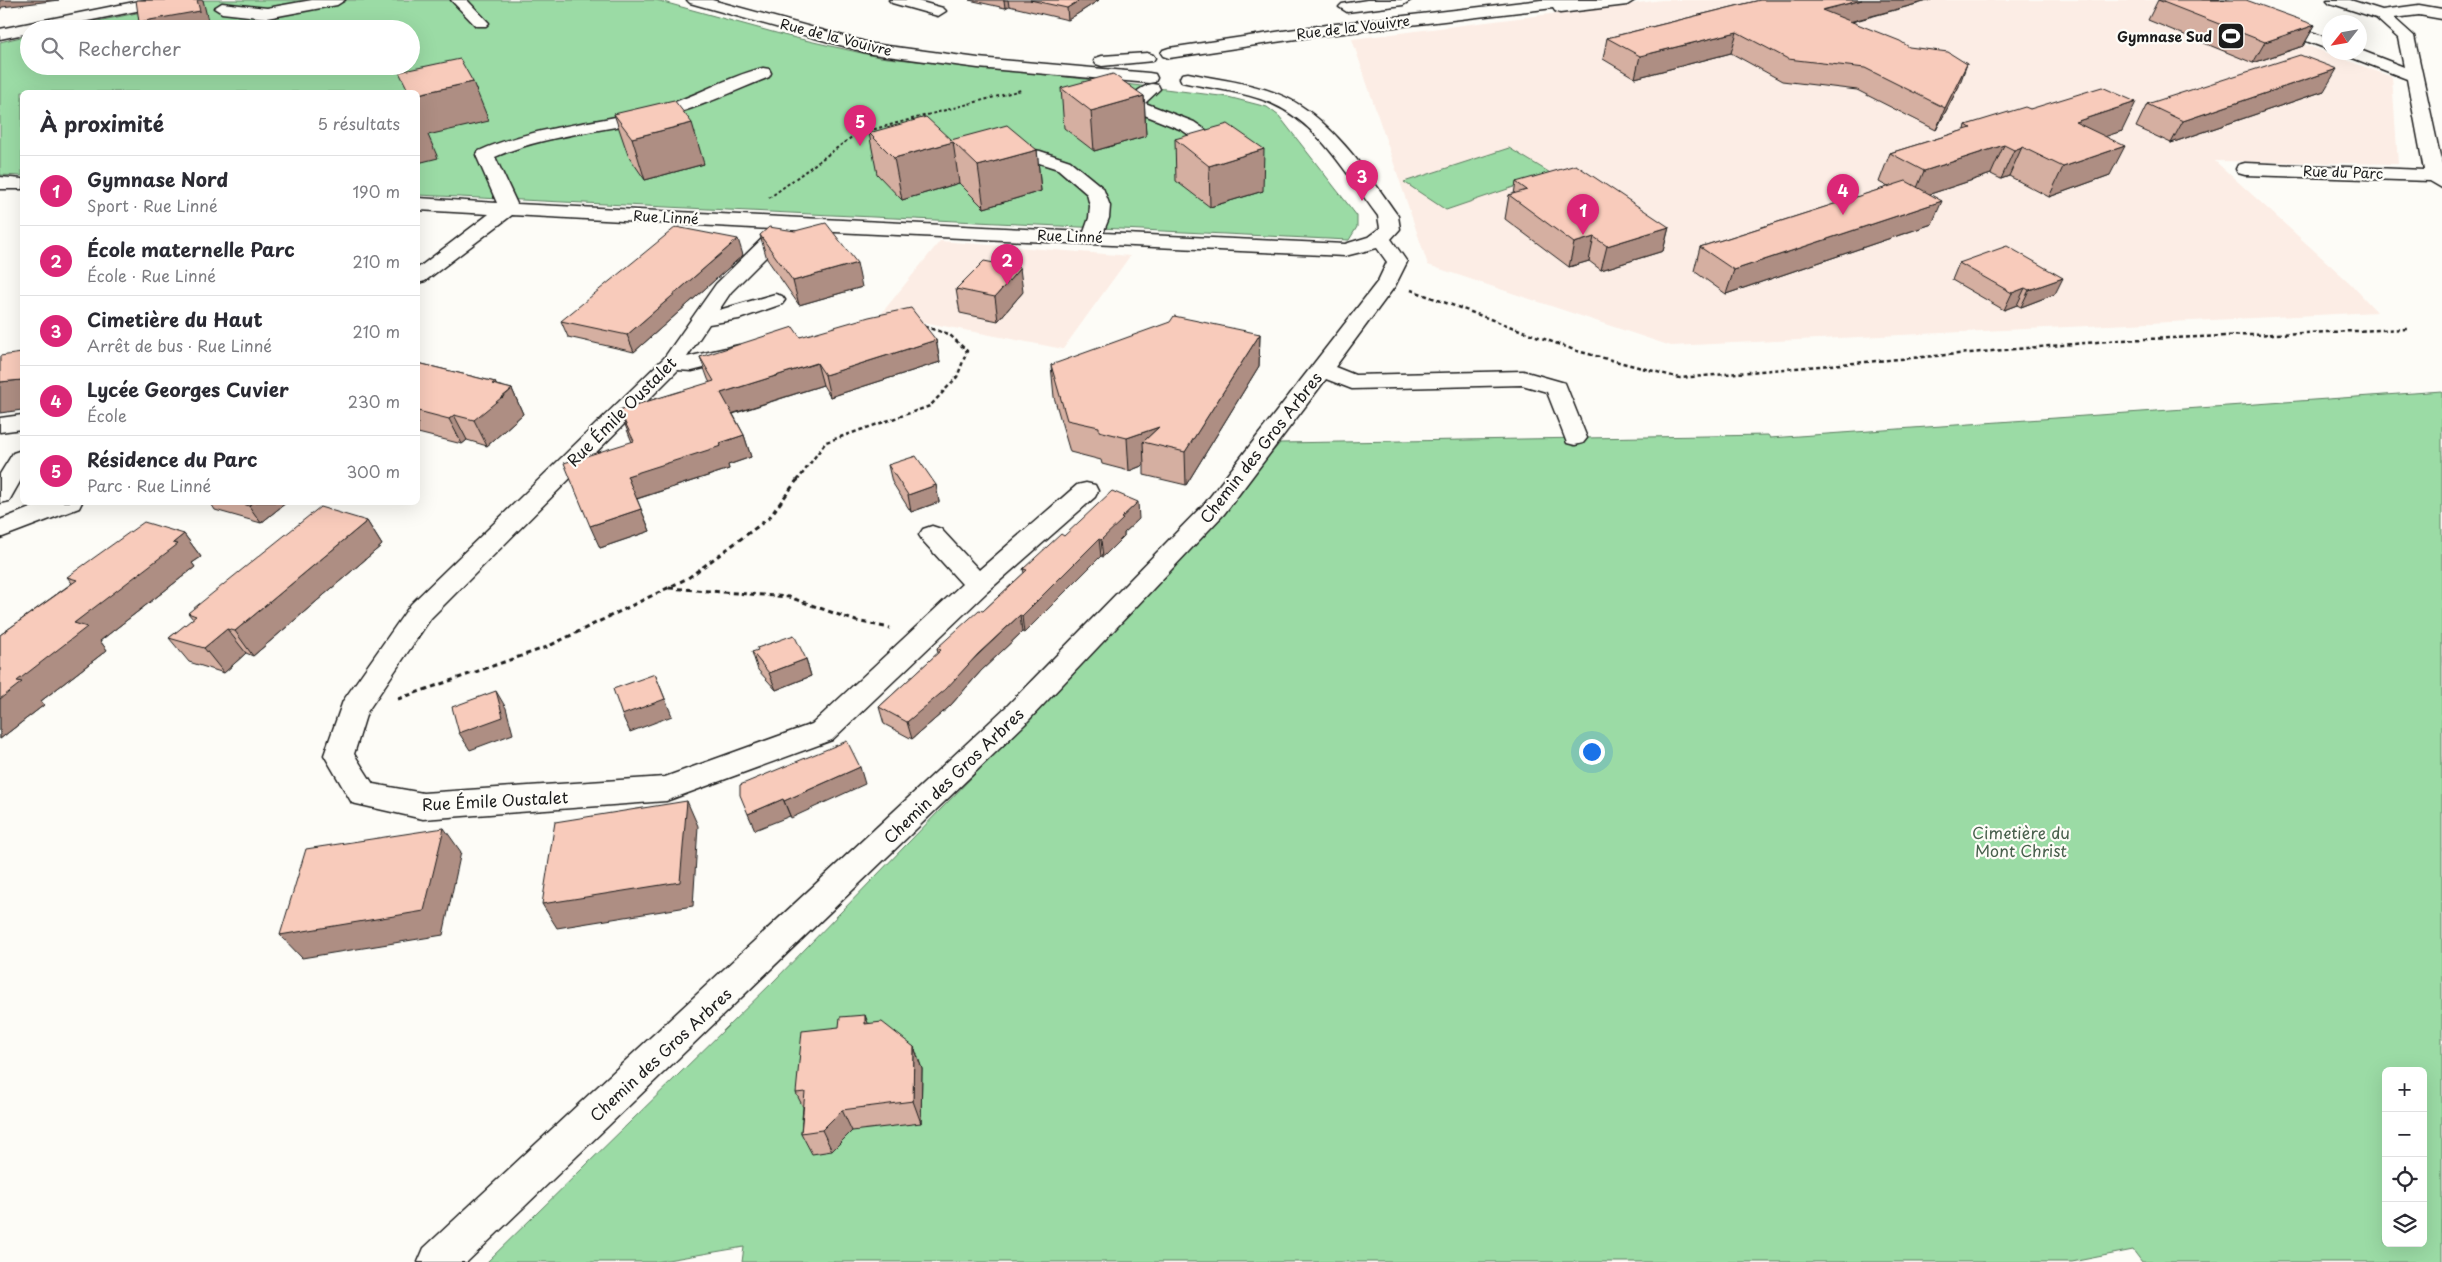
<!DOCTYPE html>
<html lang="fr">
<head>
<meta charset="utf-8">
<style>
  body { margin:0; font-family:"Playpen Sans",sans-serif; background:#f7f7f7; color:#2b2b33 }
  .controls { position:absolute; right:15px; bottom:15px; display:grid; overflow:hidden; border-radius:8px; box-shadow:0 5px 20px #0002 }
  .controls button { width:45px; height:45px; display:grid; place-items:center; padding:0; border:0; border-bottom:1px solid #e1e1e2; background:#fff; color:#2b2b33; font:25px sans-serif }
  .compass { position:absolute; left:2322px; top:15px; width:45px; height:45px; border-radius:50%; background:#fff; box-shadow:0 5px 20px #0002; rotate:239deg }
  .you { position:absolute; left:1591px; top:751px; width:18px; height:18px; margin:-12px; border:4px solid #fff; border-radius:50%; background:#1a73e8; box-shadow:0 0 0 8px #1a73e833 }
  .badge { display:grid; place-items:center; width:32px; height:32px; border-radius:50%; background:#db2777; color:#fff; font-size:16px; font-weight:700 }
  .pin { position:absolute; translate:-50% -41px; filter:drop-shadow(0 1px 2px #0008) }
  .pin::after { content:''; position:absolute; top:26px; width:18px; height:15px; background:inherit; clip-path:polygon(0 0,100% 0,50% 100%) }
  .list { margin:0; padding:0; list-style:none }
  h2 { display:flex; justify-content:space-between; align-items:center; height:65px; margin:0; padding:0 20px; font-size:21px }
  h2 small { font-size:16px; font-weight:400; color:#7c7c81 }
  .list li { display:grid; grid-template-columns:32px 1fr auto; gap:15px; align-items:center; box-sizing:border-box; height:70px; padding:0 20px; border-top:1px solid #e1e1e2 }
  .list b { display:block; font-size:19px; white-space:nowrap }
  .list p { margin:0; font-size:16px; white-space:nowrap; color:#7c7c81 }
  .list em { font-size:16px; font-style:normal; color:#7c7c81 }
  .icon { flex:none; width:28px; height:28px; fill:none; stroke:currentColor; stroke-width:2; stroke-linecap:round; stroke-linejoin:round }
  .map { position:relative; flex:none; width:2442px; height:1262px; overflow:hidden }
  .search { position:absolute; background:#fff; box-shadow:0 5px 20px #0002; left:20px; top:20px; width:400px; height:55px; display:flex; align-items:center; gap:12px; box-sizing:border-box; padding:0 18px; border-radius:28px; color:#7c7c81; font-size:19px }
  .panel { position:absolute; background:#fff; box-shadow:0 5px 20px #0002; left:20px; top:90px; width:400px; height:415px; border-radius:8px }
  .map>svg:first-child { display:block }
  .built { fill:#fcede5 }
  .green { fill:#9bdba5; stroke:#5c7c60; fill-rule:evenodd }
  .lines { fill:none; stroke-linecap:round; stroke-linejoin:round }
  .minor-casing { stroke:#1c1c1c; stroke-width:3 }
  .path-far2 { stroke:#1c1c1c; stroke-width:2; stroke-dasharray:3 2.5; stroke-linecap:butt }
  .path-far1 { stroke:#1c1c1c; stroke-width:2.5; stroke-dasharray:4 3; stroke-linecap:butt }
  .path { stroke:#1c1c1c; stroke-width:3; stroke-dasharray:5 4; stroke-linecap:butt }
  .minor { fill:#fdfcf7; fill-rule:evenodd }
  .wall { fill:#d5afa1; stroke:#1c1c1c }
  .shaded-wall { fill:#ae8e83; stroke:#1c1c1c }
  .building { fill:#f8cbbb; stroke:#1c1c1c }
  .labels { text-anchor:middle; dominant-baseline:central; stroke-width:4.5; stroke-linejoin:round; paint-order:stroke }
  .far-street-label { font-size:14px; fill:#1c1c1c; stroke:#fdfcf7 }
  .far-poi-label { font-size:14px; font-weight:bold; fill:#1c1c1c; stroke:#fdfcf7; text-anchor:end }
  .street-label { font-size:16px; fill:#1c1c1c; stroke:#fdfcf7 }
  .park-label { font-size:16px; fill:#485f4c; stroke:#fdfcf7 }
</style>
</head>
<body>
<div class="map">
<svg width="2442" height="1262" viewBox="0 0 2442 1262">
  <rect width="100%" height="100%" fill="#fdfcf7"/>
  <filter id="ink" filterUnits="userSpaceOnUse"><feTurbulence type="fractalNoise" baseFrequency=".02" numOctaves="2"/><feDisplacementMap in="SourceGraphic" scale="10" xChannelSelector="R" yChannelSelector="G"/><feConvolveMatrix kernelMatrix="1 2 1 2 8 2 1 2 1" color-interpolation-filters="sRGB"/></filter>
  <g filter="url(#ink)">
    <g class="built">
      <path d="M1662,0H2186L2392,77L2398,164L2215,161L2350,283L2377,312L1671,346L1428,265L1352,39Z"/>
      <path d="M940,241L1130,256L1063,349L881,314Z"/>
    </g>
    <g class="green">
      <path d="M200,0H656L787,36L879,57L1094,80L1228,97L1267,107L1279,116L1357,216V227L1349,240L418,195V92H22V176L0,175V42L29,35V66H411V29H59Z"/>
      <path d="M1509,148L1552,174L1446,210L1404,182Z"/>
      <path d="M2442,391V1262H2142L2133,1250L2072,1262H742L744,1247L656,1262H487L774,981L1108,637L1214,522L1280,443L1768,435L1770,438ZM2386,1071H2423V1243H2386Z"/>
    </g>
    <g class="lines">
      <g class="minor-casing">
        <g id="minor">
          <path d="M144,0H174L166,5L48,29H29V33L0,39V29Z"/>
          <path d="M312,0H345L337,5L267,18L222,13L214,8L222,3L267,8Z"/>
          <path d="M451,0H467L489,23L486,26H476Z"/>
          <path d="M687,0H712L873,44L978,58L1149,73L1155,74L1157,78L1155,82L1149,83L978,68L872,54L690,3Z"/>
          <path d="M889,0H914L943,8L946,11L938,16L892,3Z"/>
          <path d="M1367,0H1411L1403,5L1347,12L1339,7L1342,4Z"/>
          <path d="M1541,0H1635L1627,5L1560,13L1555,11L1553,8L1310,37L1169,58L1163,56L1161,53L1163,50L1169,48L1310,27Z"/>
          <path d="M2203,0H2225L2330,39V50L2206,3Z"/>
          <path d="M2327,0H2350L2382,10L2419,5L2442,9V19L2419,15L2394,18L2414,36L2442,165V188L2430,181L2245,175L2238,173L2236,169L2238,165L2245,163L2424,170L2407,79L2345,55L2343,52H2360V50L2404,67L2398,38L2376,18L2330,3Z"/>
          <path d="M1147,53L1153,55L1155,58L1153,61L1102,66L1096,64L1094,61L1096,58L1102,56Z"/>
          <path d="M763,68L769,69L771,73L769,77C732,92 697,109 658,118C603,132 547,134 495,157L517,204L1084,232L1089,218L1090,206L1087,194L1058,169L1030,160L994,152L991,148L994,144L1000,143L1040,151L1070,161L1103,188L1110,206L1109,218L1103,233L1345,244L1368,237L1380,228L1378,216C1348,177 1320,124 1271,103C1243,91 1212,89 1182,82L1180,78L1182,74L1188,73C1220,80 1255,83 1285,97C1331,118 1369,175 1398,216L1400,229L1391,239L1407,262L1395,286L1335,367L1355,375L1523,371L1565,383L1587,438L1583,443L1575,445L1567,443L1547,392L1522,385L1352,389L1326,379L1224,514L1026,723L467,1262H418L424,1248L1006,707L1206,502L1378,281L1387,262L1377,248L1345,256L793,230L731,292L719,310L775,294L782,296L785,300L782,304L739,319L709,324L687,357L739,345L747,347L750,352L747,357L692,371L678,370L431,618L367,712L354,754L373,784L423,793L665,777L812,724L962,584L923,541L919,535L923,529L932,526L941,529L979,570L1077,485L1086,483L1095,485L1098,491L1095,497L987,592L832,740L666,801L423,819L352,803L324,755L343,701L411,604L664,358L716,284L772,229L512,215L425,281L418,283V268L489,214L418,210V198L497,203L476,155L479,151C535,126 594,124 652,109C691,100 725,77 763,68Z"/>
          <path d="M1152,84L1158,85L1160,89L1145,103L1194,122L1229,146L1232,150L1229,154H1217L1182,130L1127,108L1124,104C1130,96 1142,86 1152,84Z"/>
          <path d="M0,177L22,179V189H0Z"/>
          <path d="M22,415V429L0,432V418Z"/>
          <path d="M22,450V478L9,501L0,503V474L13,453Z"/>
          <path d="M45,502H82L79,508L0,538V520Z"/>
        </g>
      </g>
      <path class="path-far2" d="M769,198L856,134L1021,90"/>
      <g class="path-far1">
        <path d="M1411,290L1577,351L1680,378L2120,340L2407,329"/>
        <path d="M797,481L826,442L930,406L957,377L967,351L949,334L922,326"/>
      </g>
      <g class="path">
        <path d="M669,588L789,597L856,621L890,628"/>
        <path d="M398,699L547,647L688,578L769,518L797,480"/>
      </g>
      <use href="#minor" class="minor"/>
    </g>
    <g class="wall">
      <path d="M969,0H1099L1068,20L1009,6L1005,8Z"/>
      <path d="M1760,0H1931L1852,22L1959,86L1936,130L1857,90L1782,81L1731,53L1635,78L1603,59L1607,38Z"/>
      <path d="M2158,0L2315,25L2303,46L2253,63L2148,20Z"/>
      <path d="M1061,88L1144,96L1146,136L1094,151L1064,128Z"/>
      <path d="M2324,91L2171,143L2136,127L2147,104Z"/>
      <path d="M2030,109L2122,131L2105,136L2110,175L2049,197L2009,176L2001,179L1991,174L1930,194L1932,224L1726,294L1694,271L1700,247L1888,187L1879,182L1890,153L1965,130L1966,125Z"/>
      <path d="M614,114L704,164L645,180L628,155Z"/>
      <path d="M869,133L951,140L1037,150L1041,191L984,208L959,183L902,200L877,174Z"/>
      <path d="M1175,139L1263,191L1210,207L1176,181Z"/>
      <path d="M1516,182L1669,227L1663,251L1601,270L1589,261L1569,267L1505,219L1509,195L1514,194Z"/>
      <path d="M760,235L862,287L799,305L767,259Z"/>
      <path d="M743,255L634,352L568,337L561,321Z"/>
      <path d="M1959,263L2055,294L2021,307L2017,305L2004,310L1952,280Z"/>
      <path d="M956,289L1023,292L998,321L960,313Z"/>
      <path d="M1260,334L1259,366L1186,485L1144,475V465L1129,471L1102,464L1101,460L1070,452L1054,397L1051,365Z"/>
      <path d="M800,337L936,340L940,362L830,397L823,385L733,414L744,435L751,457L728,465L729,469L637,499L650,531L600,548L632,442L619,410L710,383L708,379L700,357Z"/>
      <path d="M418,363L495,382L496,385L512,389L523,414L487,446L467,440L462,444L418,433Z"/>
      <path d="M888,465L936,485L939,502L911,512L892,482Z"/>
      <path d="M210,502H287L261,523L215,510Z"/>
      <path d="M1139,519L1124,533V536L1103,557L1101,556L1024,633L1022,632L981,671L950,706L912,739L884,724L879,707L938,653L937,648L983,611L1024,573L1023,569L1064,536Z"/>
      <path d="M367,521L382,545L253,656L246,653L224,673L189,662L169,638L193,619L188,613Z"/>
      <path d="M184,534L201,557L192,563L195,567L100,641L107,650L41,701L44,705L0,739V635L72,583L67,577Z"/>
      <path d="M752,652L806,659L811,676L776,690L758,670Z"/>
      <path d="M869,1023L914,1047L922,1069L921,1123L852,1131L832,1151L812,1154L801,1133L803,1107L796,1093Z"/>
    </g>
    <g class="shaded-wall">
      <path d="M0,0H59L2,7L0,10Z"/>
      <path d="M197,0H203L210,29H143L139,22Z"/>
      <path d="M1004,0H1008L1009,6L1005,8Z"/>
      <path d="M1080,0H1099L1068,20L1067,8Z"/>
      <path d="M1862,0H1931L1816,31L1822,10Z"/>
      <path d="M2315,25L2303,46L2253,63L2265,42Z"/>
      <path d="M1737,32L1731,53L1635,78L1640,56Z"/>
      <path d="M1967,64L1959,86L1936,130L1945,108Z"/>
      <path d="M2337,69L2324,91L2171,143L2183,121Z"/>
      <path d="M473,82L489,121L428,135L438,158L418,163V94Z"/>
      <path d="M1144,96L1146,136L1094,151L1091,111Z"/>
      <path d="M2136,102L2122,131L2062,151L2075,122Z"/>
      <path d="M692,123L704,164L645,180L632,138Z"/>
      <path d="M953,142L959,183L902,200L894,158Z"/>
      <path d="M2004,145L1991,174L1912,200L1924,171Z"/>
      <path d="M2125,146L2110,175L2049,197L2063,167Z"/>
      <path d="M2022,147L2009,176L2001,179L2014,150Z"/>
      <path d="M1264,149L1263,191L1210,207L1209,166Z"/>
      <path d="M1037,150L1041,191L984,208L978,166Z"/>
      <path d="M1942,201L1932,224L1726,294L1734,270Z"/>
      <path d="M1669,227L1663,251L1601,270L1607,246Z"/>
      <path d="M1594,237L1589,261L1569,267L1574,243Z"/>
      <path d="M738,239L743,255L634,352L627,335Z"/>
      <path d="M857,263L862,287L799,305L793,281Z"/>
      <path d="M1020,268L1023,292L998,321L995,297Z"/>
      <path d="M2063,278L2055,294L2021,307L2029,290Z"/>
      <path d="M2025,288L2017,305L2004,310L2012,293Z"/>
      <path d="M1260,334L1259,366L1186,485L1185,452Z"/>
      <path d="M936,340L940,362L830,397L825,375Z"/>
      <path d="M817,363L823,385L728,415L721,393Z"/>
      <path d="M22,380V410L0,413V382Z"/>
      <path d="M495,382L502,398L512,389L523,414L487,446L474,420L492,384Z"/>
      <path d="M454,415L467,440L462,444L449,419Z"/>
      <path d="M1159,427L1143,442L1144,465L1129,471L1127,438Z"/>
      <path d="M744,435L751,457L728,465L729,469L636,499L627,476L720,443Z"/>
      <path d="M936,485L939,502L911,512L908,495Z"/>
      <path d="M253,502H287L261,523L249,506Z"/>
      <path d="M1138,502L1139,519L1124,533V536L1103,557L1101,540L1121,518Z"/>
      <path d="M641,509L650,531L600,548L590,526Z"/>
      <path d="M367,521L382,545L253,656L235,631Z"/>
      <path d="M184,534L201,557L192,563L195,567L100,641L107,650L41,701L44,705L0,739V699L17,681L74,623Z"/>
      <path d="M1099,539L1101,556L1024,633L1022,616Z"/>
      <path d="M1020,615L1022,632L981,671L950,706L912,739L907,722Z"/>
      <path d="M227,629L246,653L224,673L204,648Z"/>
      <path d="M806,659L811,676L776,690L769,673Z"/>
      <path d="M655,674L672,716L630,732L622,715Z"/>
      <path d="M496,691L506,708L513,734L470,750L459,733Z"/>
      <path d="M860,767L865,784L791,818L784,801Z"/>
      <path d="M783,799L790,816L755,830L748,814Z"/>
      <path d="M687,801L698,826L693,906L557,928L542,904Z"/>
      <path d="M444,828L461,852L443,935L302,958L280,935Z"/>
      <path d="M865,1015L874,1038L865,1024Z"/>
      <path d="M914,1047L922,1069L921,1123L913,1101Z"/>
      <path d="M842,1110L852,1131L832,1151L822,1130Z"/>
    </g>
    <g class="building">
      <path d="M136,0H197L200,11L139,22Z"/>
      <path d="M1030,0H1080L1067,8Z"/>
      <path d="M1760,0H1862L1822,10L1900,41L1909,47L1948,52L1967,64L1945,108L1865,68L1788,59L1737,32L1640,56L1607,38Z"/>
      <path d="M2158,0H2246L2315,25L2265,42Z"/>
      <path d="M2300,55L2337,69L2183,121L2147,104Z"/>
      <path d="M460,59L473,82L418,94V92H409L399,72Z"/>
      <path d="M1113,74L1144,96L1091,111L1061,88Z"/>
      <path d="M2102,87L2136,102L2075,122L2125,146L2063,167L2022,147L2014,150L2004,145L1924,171L1890,153L1971,128L1966,125L2025,107L2030,109Z"/>
      <path d="M674,100L692,123L632,138L614,114Z"/>
      <path d="M926,117L951,140L1007,125L1037,150L978,166L953,142L894,158L869,133Z"/>
      <path d="M1228,124L1264,149L1209,166L1175,139Z"/>
      <path d="M1576,165L1669,227L1607,246L1594,237L1574,243L1509,195L1527,190L1516,182Z"/>
      <path d="M1906,181L1942,201L1734,270L1700,247Z"/>
      <path d="M826,223L857,263L793,281L760,235L769,227L795,231Z"/>
      <path d="M676,227L738,239L627,335L561,321Z"/>
      <path d="M2007,246L2063,278L2029,290L2025,288L2012,293L1959,263Z"/>
      <path d="M984,261L1020,268L995,297L956,289Z"/>
      <path d="M911,308L936,340L825,375L817,363L721,393L744,435L720,443L721,446L627,476L641,509L590,526L564,463L634,441L619,410L714,381L700,357L793,327L800,337L869,317Z"/>
      <path d="M1174,316L1260,334L1185,452L1143,442L1159,427L1127,438L1099,431V427L1067,420L1051,365L1170,322Z"/>
      <path d="M22,353V380L0,382V356Z"/>
      <path d="M418,363L495,382L492,384L512,389L474,420L454,415L449,419L418,411Z"/>
      <path d="M916,456L936,485L908,495L888,465Z"/>
      <path d="M1112,491L1138,502L1121,518L1123,519L1101,540L1099,539L1022,616L1020,615L978,654L946,689L907,722L879,707L941,650L937,648L979,610L983,611L1027,570L1023,569L1061,534L1064,536Z"/>
      <path d="M238,502H253L249,506Z"/>
      <path d="M320,507L367,521L235,631L227,629L204,648L169,638L196,616L188,613Z"/>
      <path d="M144,522L184,534L173,543L178,544L74,623L87,627L17,681L22,682L0,699V635L77,580L67,577Z"/>
      <path d="M794,635L806,659L769,673L752,652L758,650L757,648Z"/>
      <path d="M655,674L665,699L622,715L613,689Z"/>
      <path d="M496,691L503,717L459,733L452,707Z"/>
      <path d="M847,741L860,767L784,801L783,799L748,814L740,795V785Z"/>
      <path d="M687,801L680,882L542,904L555,822Z"/>
      <path d="M444,828L424,911L280,935L306,849Z"/>
      <path d="M865,1015V1024L882,1022L914,1047L913,1101L842,1110L822,1130L801,1133L805,1092L796,1093L802,1031L839,1027L840,1017Z"/>
    </g>
  </g>
  <defs>
    <g id="stadium-square" transform="scale(1.4375)"><rect x="-9" y="-9" width="18" height="18" rx="4" fill="#1c1c1c" stroke="#fdfcf7"/><path d="M0-5a6.5 5 0 1 0 0 10a6.5 5 0 1 0 0-10ZM-3.5-1.8h7v3.6h-7Z" fill="#fff"/></g>
  </defs>
  <g fill-rule="evenodd">
    <use href="#stadium-square" x="2231" y="36"/>
  </g>
  <g class="labels">
    <g class="far-street-label">
      <text transform="translate(1353 27) rotate(-7)">Rue de la Vouivre</text>
      <text transform="translate(836 37) rotate(14)">Rue de la Vouivre</text>
      <text transform="translate(2343 172) rotate(2)">Rue du Parc</text>
      <text transform="translate(666 217) rotate(3)">Rue Linné</text>
      <text transform="translate(1070 236) rotate(2)">Rue Linné</text>
    </g>
    <g class="far-poi-label">
      <text x="2212" y="36">Gymnase Sud</text>
    </g>
    <g class="street-label">
      <text transform="translate(621 411) rotate(-45)">Rue Émile Oustalet</text>
      <text transform="translate(1260 447) rotate(-52)">Chemin des Gros Arbres</text>
      <text transform="translate(953 775) rotate(-44)">Chemin des Gros Arbres</text>
      <text transform="translate(495 800) rotate(-3)">Rue Émile Oustalet</text>
      <text transform="translate(660 1054) rotate(-43)">Chemin des Gros Arbres</text>
    </g>
    <g class="park-label">
      <text x="2021" y="832">Cimetière du<tspan x="2021" dy="18">Mont Christ</tspan></text>
    </g>
  </g>
</svg>
<div class="controls">
<button>+</button>
<button>−</button>
<button><svg class="icon" aria-label="locate" viewBox="0 0 24 24"><circle cx="12" cy="12" r="6"/><path d="M12 2v4M12 18v4M2 12h4M18 12h4"/></svg></button>
<button><svg class="icon" aria-label="layers" viewBox="0 0 24 24"><path d="M12 4l9 5-9 5-9-5zM3 14l9 5 9-5"/></svg></button>
</div>
<svg class="compass" viewBox="-18 -18 36 36"><path d="M0-13l5 13h-10z" fill="#e53935"/><path d="M0 13l5-13h-10z" fill="#7c7c81"/></svg>
<div class="you"></div>
<div class="pin badge" style="left:1583px;top:235px">1</div>
<div class="pin badge" style="left:1007px;top:285px">2</div>
<div class="pin badge" style="left:1362px;top:201px">3</div>
<div class="pin badge" style="left:1843px;top:215px">4</div>
<div class="pin badge" style="left:860px;top:146px">5</div>
<div class="search"><svg class="icon" aria-label="search" viewBox="0 0 24 24"><circle cx="10" cy="10" r="6"/><path d="M15 15l6 6"/></svg>Rechercher</div>
<section class="panel">
<h2>À proximité<small>5 résultats</small></h2>
<ul class="list">
<li><span class="badge">1</span><div><b>Gymnase Nord</b><p>Sport · Rue Linné</p></div><em>190 m</em></li>
<li><span class="badge">2</span><div><b>École maternelle Parc</b><p>École · Rue Linné</p></div><em>210 m</em></li>
<li><span class="badge">3</span><div><b>Cimetière du Haut</b><p>Arrêt de bus · Rue Linné</p></div><em>210 m</em></li>
<li><span class="badge">4</span><div><b>Lycée Georges Cuvier</b><p>École</p></div><em>230 m</em></li>
<li><span class="badge">5</span><div><b>Résidence du Parc</b><p>Parc · Rue Linné</p></div><em>300 m</em></li>
</ul>
</section>
</div>
</body>
</html>
